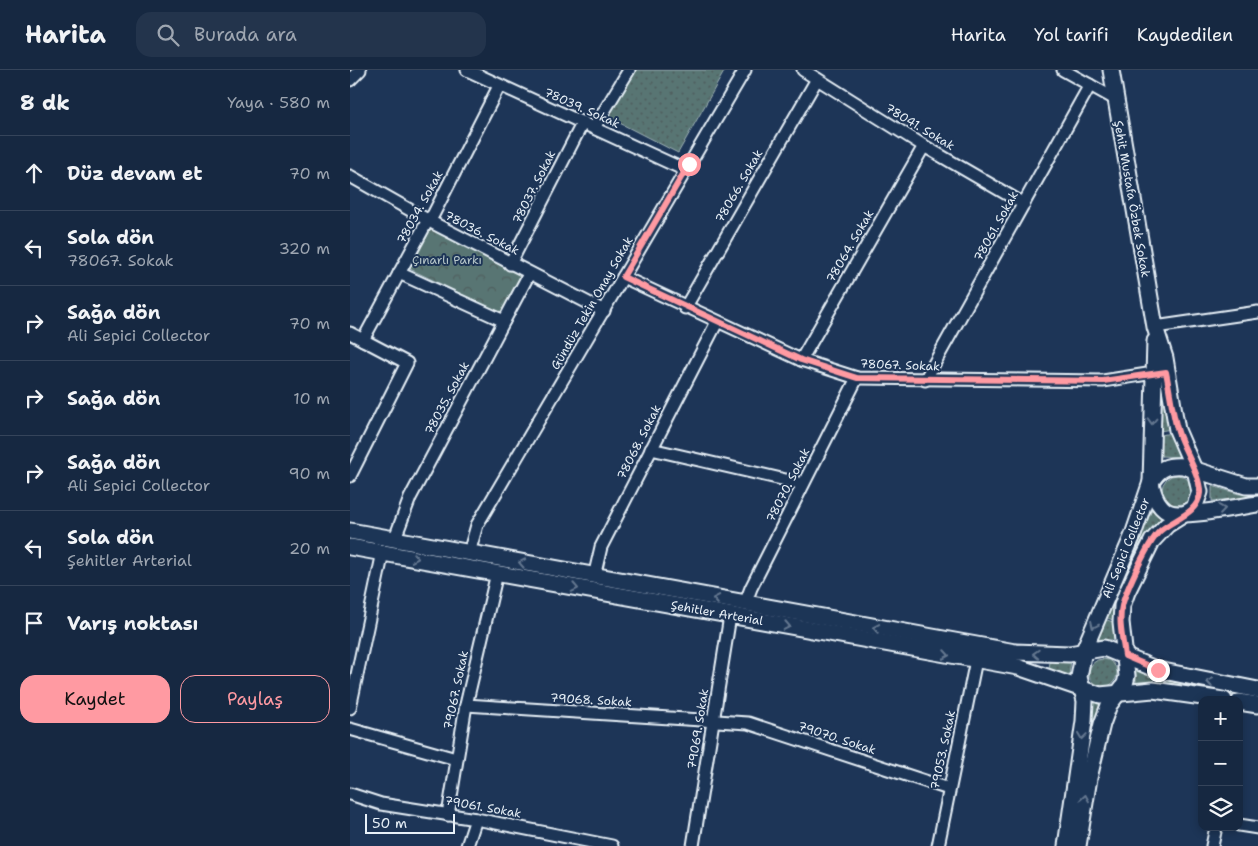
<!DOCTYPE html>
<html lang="tr">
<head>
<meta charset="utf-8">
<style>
  body { margin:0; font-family:"Shantell Sans",sans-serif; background:#23344c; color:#f1f3f6 }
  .controls { position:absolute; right:15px; bottom:15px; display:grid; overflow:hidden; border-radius:10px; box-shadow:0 2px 8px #0003 }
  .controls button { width:45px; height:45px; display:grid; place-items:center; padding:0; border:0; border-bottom:1px solid #35445a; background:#162841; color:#f1f3f6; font:25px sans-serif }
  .scale { position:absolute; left:15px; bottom:12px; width:90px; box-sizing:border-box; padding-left:5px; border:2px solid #e8f1f8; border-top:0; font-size:14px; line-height:18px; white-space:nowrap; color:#e8f1f8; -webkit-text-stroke:4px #1d3557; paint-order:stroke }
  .stop { position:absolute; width:15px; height:15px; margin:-11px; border:4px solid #ff9aa2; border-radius:50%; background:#fff }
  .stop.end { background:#ff9aa2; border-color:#fff; box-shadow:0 1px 5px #0008 }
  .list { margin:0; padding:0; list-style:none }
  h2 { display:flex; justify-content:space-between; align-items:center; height:65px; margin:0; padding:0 20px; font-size:21px }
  h2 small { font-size:16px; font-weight:400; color:#9ea6b1 }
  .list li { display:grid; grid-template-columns:32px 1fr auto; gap:15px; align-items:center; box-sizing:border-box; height:75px; padding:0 20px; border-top:1px solid #35445a }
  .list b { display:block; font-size:19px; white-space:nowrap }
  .list p { margin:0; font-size:16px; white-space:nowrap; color:#9ea6b1 }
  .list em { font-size:16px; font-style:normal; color:#9ea6b1 }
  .actions { display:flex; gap:10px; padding:15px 20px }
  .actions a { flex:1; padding:11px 0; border:1px solid #ff9aa2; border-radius:15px; text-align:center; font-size:18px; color:#ff9aa2 }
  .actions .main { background:#ff9aa2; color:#111 }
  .icon { flex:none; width:28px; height:28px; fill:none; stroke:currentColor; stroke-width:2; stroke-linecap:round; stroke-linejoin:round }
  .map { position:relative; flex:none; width:908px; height:776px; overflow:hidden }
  header { display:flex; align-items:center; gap:30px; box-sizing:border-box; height:70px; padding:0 25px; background:#162841; border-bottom:1px solid #35445a }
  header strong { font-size:24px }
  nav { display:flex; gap:28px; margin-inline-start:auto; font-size:18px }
  .search { width:350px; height:45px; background:#23344c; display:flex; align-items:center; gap:12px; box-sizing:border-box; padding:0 18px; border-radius:15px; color:#9ea6b1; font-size:19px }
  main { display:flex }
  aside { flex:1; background:#162841 }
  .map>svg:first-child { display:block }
  .grass { fill:url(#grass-dots); stroke:#a0b3b6 }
  .park { fill:url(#park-crowns); stroke:#a0b3b6 }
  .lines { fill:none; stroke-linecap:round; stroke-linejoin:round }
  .minor-casing { stroke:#e8f1f8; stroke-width:15 }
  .major-casing { stroke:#e8f1f8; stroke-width:19 }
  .minor { stroke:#1d3557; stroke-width:11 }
  .major { stroke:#1d3557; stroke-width:15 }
  .oneway { stroke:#64778f }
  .route { stroke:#ff9aa2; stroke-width:6 }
  .labels { text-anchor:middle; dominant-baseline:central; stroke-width:4; stroke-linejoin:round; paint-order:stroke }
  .street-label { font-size:12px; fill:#e8f1f8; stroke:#1d3557 }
  .park-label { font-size:12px; fill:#b6c6c9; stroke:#1d3557 }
</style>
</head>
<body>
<header>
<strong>Harita</strong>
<div class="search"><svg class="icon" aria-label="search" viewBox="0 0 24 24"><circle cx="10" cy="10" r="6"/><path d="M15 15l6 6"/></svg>Burada ara</div>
<nav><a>Harita</a><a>Yol tarifi</a><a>Kaydedilen</a></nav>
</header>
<main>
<aside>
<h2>8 dk<small>Yaya · 580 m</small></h2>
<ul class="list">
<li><svg class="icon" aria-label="ahead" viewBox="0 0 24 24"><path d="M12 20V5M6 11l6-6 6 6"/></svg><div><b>Düz devam et</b></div><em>70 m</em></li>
<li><svg class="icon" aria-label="left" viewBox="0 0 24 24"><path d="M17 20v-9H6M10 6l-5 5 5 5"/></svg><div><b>Sola dön</b><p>78067. Sokak</p></div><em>320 m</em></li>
<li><svg class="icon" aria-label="right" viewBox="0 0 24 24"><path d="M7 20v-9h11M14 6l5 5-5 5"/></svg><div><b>Sağa dön</b><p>Ali Sepici Collector</p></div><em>70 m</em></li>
<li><svg class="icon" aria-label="right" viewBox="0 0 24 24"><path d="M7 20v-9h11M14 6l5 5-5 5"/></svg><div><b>Sağa dön</b></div><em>10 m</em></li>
<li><svg class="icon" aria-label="right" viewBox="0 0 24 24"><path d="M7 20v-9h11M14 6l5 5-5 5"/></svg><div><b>Sağa dön</b><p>Ali Sepici Collector</p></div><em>90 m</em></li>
<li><svg class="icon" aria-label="left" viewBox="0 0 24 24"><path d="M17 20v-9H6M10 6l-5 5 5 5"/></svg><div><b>Sola dön</b><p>Şehitler Arterial</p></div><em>20 m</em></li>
<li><svg class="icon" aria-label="arrive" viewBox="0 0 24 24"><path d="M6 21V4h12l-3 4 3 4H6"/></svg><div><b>Varış noktası</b></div></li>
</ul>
<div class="actions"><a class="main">Kaydet</a><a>Paylaş</a></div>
</aside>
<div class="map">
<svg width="908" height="776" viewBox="0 0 908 776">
  <defs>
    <pattern id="grass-dots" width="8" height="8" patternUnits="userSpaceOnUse" patternTransform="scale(1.25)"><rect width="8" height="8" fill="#587573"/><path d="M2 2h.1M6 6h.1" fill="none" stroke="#4f5e5e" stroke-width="1.8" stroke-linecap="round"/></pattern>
    <pattern id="park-crowns" width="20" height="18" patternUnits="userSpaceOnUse" patternTransform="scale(1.25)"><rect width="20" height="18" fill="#587573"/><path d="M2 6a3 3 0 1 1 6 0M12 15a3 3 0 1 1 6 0" fill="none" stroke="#4f5e5e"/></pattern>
  </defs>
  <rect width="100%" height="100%" fill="#1d3557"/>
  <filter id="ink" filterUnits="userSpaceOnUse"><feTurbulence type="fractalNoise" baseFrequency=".02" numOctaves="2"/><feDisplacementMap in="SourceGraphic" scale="10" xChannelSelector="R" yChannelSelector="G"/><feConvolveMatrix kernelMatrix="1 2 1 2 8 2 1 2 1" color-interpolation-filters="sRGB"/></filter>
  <g filter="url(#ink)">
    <g class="grass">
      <path d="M282,0H375L328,83L256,46Z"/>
      <path d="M809,318L813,320L821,359L810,361Z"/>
      <path d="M822,363L830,387L811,386L810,365Z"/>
      <circle cx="827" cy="420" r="15"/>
      <path d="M862,416L889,424L908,423V426L862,431Z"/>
      <path d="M802,440L812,448C789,465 764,521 763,550L755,547Z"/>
      <path d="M754,549L763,552L765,570L744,569Z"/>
      <path d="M721,589L719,606L699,600L700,591Z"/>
      <circle cx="753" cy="603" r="14"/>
      <path d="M786,599L805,605L803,613L786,614Z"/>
      <path d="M808,606L908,626V629L806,613Z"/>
      <path d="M743,632L753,634L745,651H741Z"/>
    </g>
    <path class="park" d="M83,155L174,202L153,244L60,199Z"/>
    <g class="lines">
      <g class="minor-casing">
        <g id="minor">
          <path d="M117,0L335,100"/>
          <path d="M453,0L574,76L674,134"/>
          <path d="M713,0L765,29"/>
          <path d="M0,10L10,0"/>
          <path d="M244,58L279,0"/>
          <path d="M0,106L83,153L254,241"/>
          <path d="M160,194L233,52"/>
          <path d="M49,203L154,251"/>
          <path d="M273,207L451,290L507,308L753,311L810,302"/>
          <path d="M335,238L467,9"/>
          <path d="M805,257L908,242"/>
          <path d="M0,263L57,293L0,406"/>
          <path d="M13,270L78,150L83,145L149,16"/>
          <path d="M451,290L574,76"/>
          <path d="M575,310L740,15"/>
          <path d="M301,379L453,414"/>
          <path d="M45,468L60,428L179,204"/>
          <path d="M119,483L127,455L395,0"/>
          <path d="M244,507L251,477L367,252"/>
          <path d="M395,534L401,518L507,308"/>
          <path d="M116,635L398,653L599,719"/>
          <path d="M0,638L33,482"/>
          <path d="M0,659L106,689"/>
          <path d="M0,724L31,734L126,749L262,776"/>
          <path d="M98,745L116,635L147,503"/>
          <path d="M889,755L908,758"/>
          <path d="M117,776L126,749"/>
          <path d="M343,776L380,546"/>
          <path d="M588,776L626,590"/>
          <path d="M862,776L866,757"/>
        </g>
      </g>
      <g class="major-casing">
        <g id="major">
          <path d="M908,416H896L833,396C817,395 809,398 801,412C803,424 807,436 818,442C832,449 890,436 908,434"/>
          <path d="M0,461L665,582L719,584L754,578L808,600L908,620"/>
          <path d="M0,477L668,597L750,625L803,620L874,630"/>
          <path d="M889,632L908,635"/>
          <path d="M716,776L734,651L735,631L729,607L734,580L783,465L801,412L805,271"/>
          <path d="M728,776L739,708L752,654L759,635L775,614L777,606L771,552L772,536L777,522L802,471L817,455L844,438L850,422L846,404L827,360L815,288L805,257L761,0"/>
        </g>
      </g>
      <use href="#minor" class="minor"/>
      <use href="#major" class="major"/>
    </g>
    <defs><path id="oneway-chevron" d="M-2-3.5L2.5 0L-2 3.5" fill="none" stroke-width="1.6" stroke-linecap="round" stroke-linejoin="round" transform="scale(1.25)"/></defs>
    <g class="oneway">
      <use href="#oneway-chevron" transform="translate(802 351) rotate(92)"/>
      <use href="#oneway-chevron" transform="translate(872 439) rotate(-8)"/>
      <use href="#oneway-chevron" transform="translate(65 488) rotate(10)"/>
      <use href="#oneway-chevron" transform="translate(172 493) rotate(-169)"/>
      <use href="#oneway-chevron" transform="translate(225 518) rotate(11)"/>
      <use href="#oneway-chevron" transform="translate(366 529) rotate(-170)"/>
      <use href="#oneway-chevron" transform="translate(744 555) rotate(115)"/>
      <use href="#oneway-chevron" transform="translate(437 556) rotate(11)"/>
      <use href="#oneway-chevron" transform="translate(526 558) rotate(-170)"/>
      <use href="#oneway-chevron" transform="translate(686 584) rotate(-177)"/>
      <use href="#oneway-chevron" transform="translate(596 585) rotate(9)"/>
      <use href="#oneway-chevron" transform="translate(860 612) rotate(-170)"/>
      <use href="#oneway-chevron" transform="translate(732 666) rotate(98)"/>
      <use href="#oneway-chevron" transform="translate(735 728) rotate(-81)"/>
    </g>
  </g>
  <g class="lines" filter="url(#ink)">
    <path class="route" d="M339,94L273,207L451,290L507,308L753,311L816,302C820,321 822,343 828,362C833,379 851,406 850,423C848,444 823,449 810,461C798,472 776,520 772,536C768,552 773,570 775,586L808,600"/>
  </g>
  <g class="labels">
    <g class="street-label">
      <text transform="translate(232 38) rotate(24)">78039. Sokak</text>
      <text transform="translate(570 57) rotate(31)">78041. Sokak</text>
      <text transform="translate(389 116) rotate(-60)">78066. Sokak</text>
      <text transform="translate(184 117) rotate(-63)">78037. Sokak</text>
      <text transform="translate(782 129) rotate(80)">Şehit Mustafa Özbek Sokak</text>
      <text transform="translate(70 137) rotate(-61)">78034. Sokak</text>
      <text transform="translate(646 156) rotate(-61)">78061. Sokak</text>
      <text transform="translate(132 163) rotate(27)">78036. Sokak</text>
      <text transform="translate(500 176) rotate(-60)">78064. Sokak</text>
      <text transform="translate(242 233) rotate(-60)">Gündüz Tekin Onay Sokak</text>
      <text transform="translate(550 295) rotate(2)">78067. Sokak</text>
      <text transform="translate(97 328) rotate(-62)">78035. Sokak</text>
      <text transform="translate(289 372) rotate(-63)">78068. Sokak</text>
      <text transform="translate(438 415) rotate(-63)">78070. Sokak</text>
      <text transform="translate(776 478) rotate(-68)">Ali Sepici Collector</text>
      <text transform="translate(367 543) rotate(10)">Şehitler Arterial</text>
      <text transform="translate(106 620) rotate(-78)">79067. Sokak</text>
      <text transform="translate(241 630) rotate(3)">79068. Sokak</text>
      <text transform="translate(348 659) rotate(-81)">79069. Sokak</text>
      <text transform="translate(487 668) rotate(18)">79070. Sokak</text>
      <text transform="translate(593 680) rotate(-78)">79053. Sokak</text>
      <text transform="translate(133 737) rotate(10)">79061. Sokak</text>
    </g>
    <g class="park-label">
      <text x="97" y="190">Çınarlı Parkı</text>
    </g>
  </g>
</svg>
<div class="controls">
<button>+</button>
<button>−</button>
<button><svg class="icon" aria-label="layers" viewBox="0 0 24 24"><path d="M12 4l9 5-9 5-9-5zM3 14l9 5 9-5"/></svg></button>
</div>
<div class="scale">50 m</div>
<div class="stop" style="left:339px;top:94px"></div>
<div class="stop end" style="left:808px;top:600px"></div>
</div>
</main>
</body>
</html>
